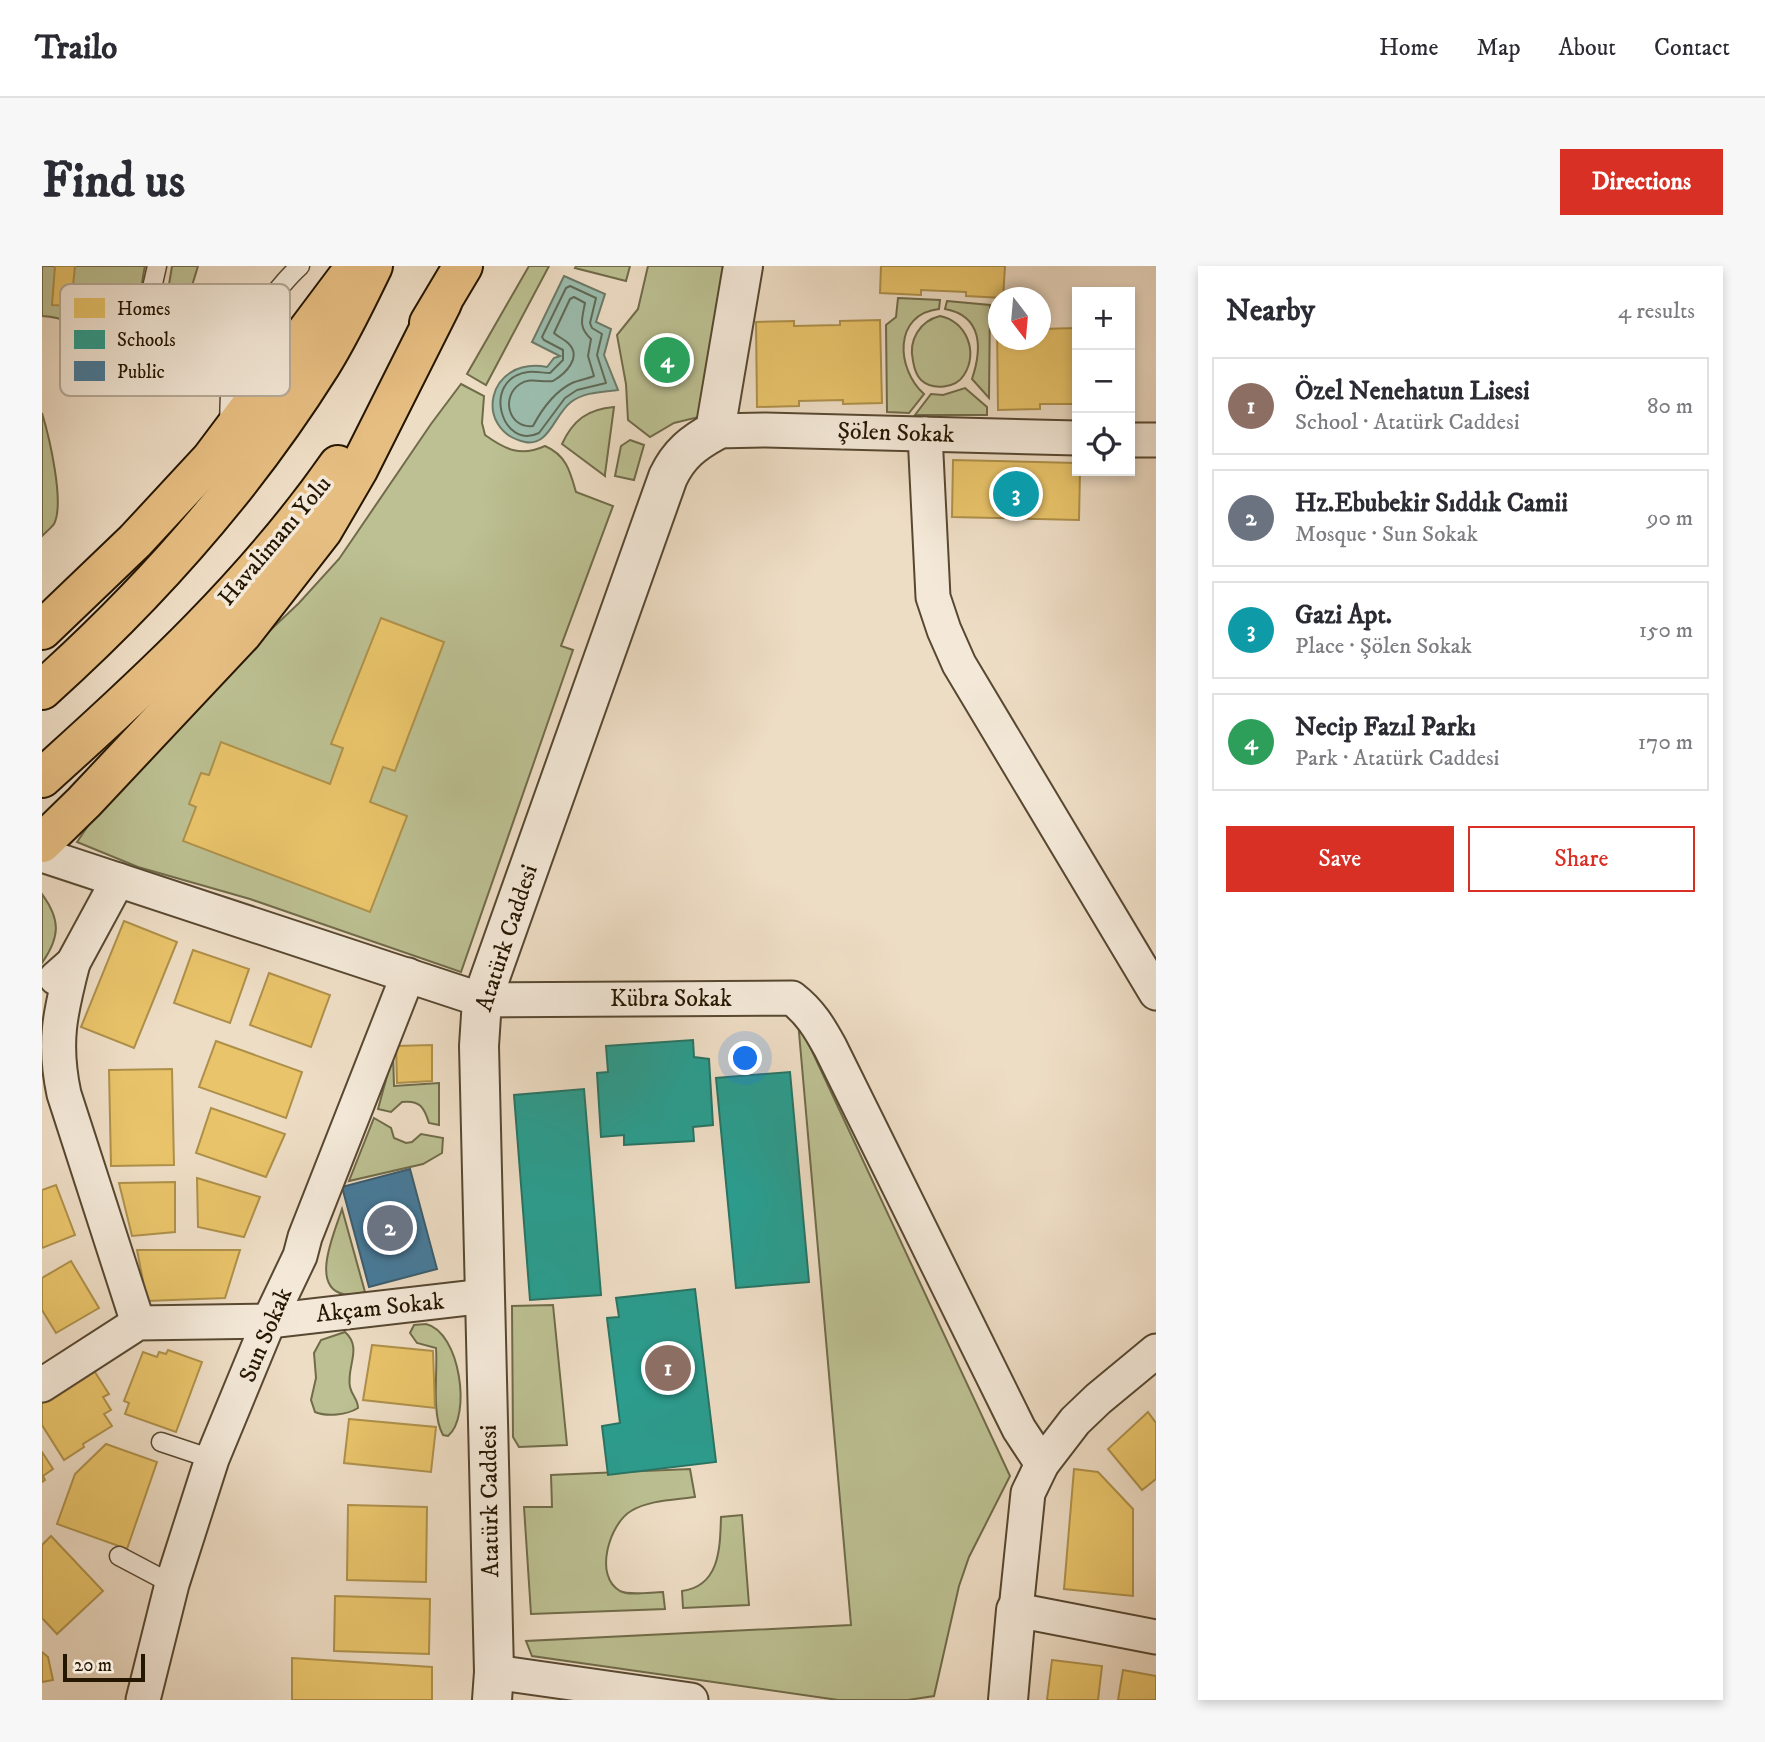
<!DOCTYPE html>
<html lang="en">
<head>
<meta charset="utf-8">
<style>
  body { margin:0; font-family:"IM FELL DW Pica",serif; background:#f7f7f7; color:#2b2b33 }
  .controls { position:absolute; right:21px; top:21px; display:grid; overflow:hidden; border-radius:0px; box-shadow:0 4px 10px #0003 }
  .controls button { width:63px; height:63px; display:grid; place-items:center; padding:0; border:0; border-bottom:2px solid #e1e1e2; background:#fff; color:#2b2b33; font:35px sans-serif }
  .compass { position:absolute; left:946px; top:21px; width:63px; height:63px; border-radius:50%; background:#fff; box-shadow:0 4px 10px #0003; rotate:164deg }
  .scale { position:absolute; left:21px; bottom:18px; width:82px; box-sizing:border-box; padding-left:7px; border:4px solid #251600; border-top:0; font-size:19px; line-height:24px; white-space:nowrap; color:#251600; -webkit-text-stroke:5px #f4e9d9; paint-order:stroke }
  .you { position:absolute; left:704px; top:793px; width:24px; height:24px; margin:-18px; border:5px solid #fff; border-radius:50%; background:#1a73e8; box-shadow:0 0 0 10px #1a73e833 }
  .badge { display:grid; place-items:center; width:46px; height:46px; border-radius:50%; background:#d93025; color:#fff; font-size:23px; font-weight:700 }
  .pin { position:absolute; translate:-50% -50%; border:4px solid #fff; box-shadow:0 2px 7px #0006 }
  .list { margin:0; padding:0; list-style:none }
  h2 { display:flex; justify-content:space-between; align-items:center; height:91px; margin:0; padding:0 28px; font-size:30px }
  h2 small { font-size:23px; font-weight:400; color:#7c7c81 }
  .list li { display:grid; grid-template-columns:46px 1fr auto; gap:21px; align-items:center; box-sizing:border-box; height:98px; margin:0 14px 14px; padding:0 14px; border:2px solid #e1e1e2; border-radius:0px }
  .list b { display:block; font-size:26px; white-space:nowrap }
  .list p { margin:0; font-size:23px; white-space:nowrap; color:#7c7c81 }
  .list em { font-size:23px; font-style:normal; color:#7c7c81 }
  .actions { display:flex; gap:14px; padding:21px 28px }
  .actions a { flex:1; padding:16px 0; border:2px solid #d93025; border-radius:0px; text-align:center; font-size:24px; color:#d93025 }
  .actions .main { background:#d93025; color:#fff }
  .icon { flex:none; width:38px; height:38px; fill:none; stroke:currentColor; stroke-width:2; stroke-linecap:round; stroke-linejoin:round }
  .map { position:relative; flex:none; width:1114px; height:1434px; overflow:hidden; border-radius:0px }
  header { display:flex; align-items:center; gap:42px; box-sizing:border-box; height:98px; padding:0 35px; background:#fff; border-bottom:2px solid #e1e1e2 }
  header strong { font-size:33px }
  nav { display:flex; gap:38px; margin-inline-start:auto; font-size:24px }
  .intro { display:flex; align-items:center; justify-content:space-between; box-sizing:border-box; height:168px; padding:0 42px }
  h1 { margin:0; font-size:49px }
  .button { padding:18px 32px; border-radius:0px; background:#d93025; color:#fff; font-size:24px; font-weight:700 }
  main { display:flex; gap:42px; padding:0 42px }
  aside { flex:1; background:#fff; border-radius:0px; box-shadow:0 4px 10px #0003 }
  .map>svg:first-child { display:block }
  .green { fill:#bcc092; stroke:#706b49; stroke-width:2 }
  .water { fill:#9bbdae; stroke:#6c7a68; stroke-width:2 }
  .homes { fill:#e9c46a; stroke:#ae904a; stroke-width:2 }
  .schools { fill:#2a9d8f; stroke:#287464; stroke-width:2 }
  .public { fill:#457b9d; stroke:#3b5d6e; stroke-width:2 }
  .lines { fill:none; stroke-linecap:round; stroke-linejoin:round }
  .shore { stroke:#606a57; stroke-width:2 }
  .service-casing { stroke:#574831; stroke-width:21 }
  .minor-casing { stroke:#574831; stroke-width:37 }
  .tertiary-casing { stroke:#574831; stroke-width:42 }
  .trunk-casing { stroke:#251600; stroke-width:42 }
  .service { stroke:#f4e9d9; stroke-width:18 }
  .minor { stroke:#f4e9d9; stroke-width:33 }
  .tertiary { stroke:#f4e9d9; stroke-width:38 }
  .trunk { stroke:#e7be82; stroke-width:38 }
  .labels { text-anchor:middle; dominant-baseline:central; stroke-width:7; stroke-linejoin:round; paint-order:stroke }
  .street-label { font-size:24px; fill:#251600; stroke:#f4e9d9 }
  .key { fill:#f4e9d9; stroke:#b6aa98; stroke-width:2 }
  .key-label { font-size:19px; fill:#251600 }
</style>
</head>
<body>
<header>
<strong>Trailo</strong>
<nav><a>Home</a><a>Map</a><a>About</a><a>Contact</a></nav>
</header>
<div class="intro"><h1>Find us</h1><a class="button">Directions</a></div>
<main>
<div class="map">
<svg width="1114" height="1434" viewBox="0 0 1114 1434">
  <rect width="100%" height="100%" fill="#eeddc5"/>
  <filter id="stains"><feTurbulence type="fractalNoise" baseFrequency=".00286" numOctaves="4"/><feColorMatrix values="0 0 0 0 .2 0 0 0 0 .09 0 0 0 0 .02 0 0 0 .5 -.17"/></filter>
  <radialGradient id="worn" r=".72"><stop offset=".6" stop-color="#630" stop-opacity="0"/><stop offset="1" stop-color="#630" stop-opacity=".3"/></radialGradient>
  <g class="green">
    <path d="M0,0H103C97,28 97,59 86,85L55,88C30,67 37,52 0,50Z"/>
    <path d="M130,0H156L139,56L127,60L122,49Z"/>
    <path d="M487,0H507L444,119L425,108Z"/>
    <path d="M534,0H588L584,15L533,2Z"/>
    <path d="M606,0H684L661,150L632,157L608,171L586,154L584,118L575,69L596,43Z"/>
    <path d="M856,32L898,34L897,43C851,48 854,103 882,128L867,147L845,146L844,59L854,51Z"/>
    <path d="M905,35L948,39L947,132L930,113C940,83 941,50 903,43Z"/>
    <path d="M898,50C924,55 937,86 922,109C914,122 891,125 879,114C874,109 872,101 871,95C866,74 878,55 898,50Z"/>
    <path d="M419,118L442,130L440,157L443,169C464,184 479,191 503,180C524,189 528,205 534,226L571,240L519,380L531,384L419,706L208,633L96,601L35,576L63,535L201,390L257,337L297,293L389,158Z"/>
    <path d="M923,122L945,141V149H873L889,128L901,129Z"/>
    <path d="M572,141L563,208V210L520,178C531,154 546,143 572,141Z"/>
    <path d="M0,147C7,170 23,237 12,258C9,262 3,267 0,270Z"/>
    <path d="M588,174L602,179L592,214L573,210L579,180Z"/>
    <path d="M0,628C19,654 18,671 0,697Z"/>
    <path d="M756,755L968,1210L927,1291L917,1320L892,1430L866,1434H796L490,1390L484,1375L809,1359Z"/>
    <path d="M351,788L352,820L397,817V859L387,857C382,841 378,834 360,836L349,846L336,843Z"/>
    <path d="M332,852L349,862L352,872L364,877L370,876L379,868L401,872L400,887L381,898L307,915Z"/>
    <path d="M300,943L323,1026C316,1027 308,1030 301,1028C267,1020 294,963 300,943Z"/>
    <path d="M511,1039L525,1179L477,1181L471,1171L470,1040Z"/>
    <path d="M384,1058C418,1066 430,1150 406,1170L401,1169C389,1148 396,1106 394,1082L375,1077L368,1067L372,1059Z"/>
    <path d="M303,1066C321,1082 304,1101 308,1121C310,1130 316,1133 316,1142C305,1149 285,1151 273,1146L269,1134L274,1112L272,1087L279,1074Z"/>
    <path d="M648,1203L653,1231C632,1234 607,1234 589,1245C568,1257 551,1310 578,1325C588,1330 609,1326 621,1326L623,1343L489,1348L482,1241H510L509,1209Z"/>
    <path d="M700,1249L707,1339L641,1342L640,1325C678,1320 678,1282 679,1251Z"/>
  </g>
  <path class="water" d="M522,10L563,28L554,56L569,63L562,89L576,124C560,126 542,126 529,136C512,149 507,181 483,176C431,165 444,90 505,101L512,92L518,90L490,76Z"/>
  <g class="homes">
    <path d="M13,0H33L29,40L10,39Z"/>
    <path d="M839,0H963L961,32L924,30V26L879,24V29L838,27Z"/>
    <path d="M838,54L840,137L801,138V134L757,135V140L715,141L714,56L752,55V60L798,59V55Z"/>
    <path d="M955,59L956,74H998V63L1035,62V138H998V143L956,144Z"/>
    <path d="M911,194L1035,197V205H1038L1037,254L910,251Z"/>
    <path d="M339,352L402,376L353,505L341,501L328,536L365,550L328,646L141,575L154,541L147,538L159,507L167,509L179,476L288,518L301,482L289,478Z"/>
    <path d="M82,655L135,676L92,782L39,761Z"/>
    <path d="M151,684L207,703L188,757L132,737Z"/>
    <path d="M227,707L288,729L269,781L208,759Z"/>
    <path d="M174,775L260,806L244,852L157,821Z"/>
    <path d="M390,779V815L355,817L354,780Z"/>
    <path d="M130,803L132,899L69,900L67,804Z"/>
    <path d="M169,842L243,868L224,911L154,887Z"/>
    <path d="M155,912L218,931L202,971L156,961Z"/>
    <path d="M133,916V966L90,970L77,917Z"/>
    <path d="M14,919L33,969L0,982V924Z"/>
    <path d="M95,984H198L183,1032L105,1035Z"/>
    <path d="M29,995L57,1042L14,1067L0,1044V1012Z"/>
    <path d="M330,1079L391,1085L393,1142L321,1134Z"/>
    <path d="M126,1084L160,1096L134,1166L83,1148L87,1137L82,1135L101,1086L115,1091L117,1086L124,1088Z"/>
    <path d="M51,1103L67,1128L61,1131L69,1144L62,1148L70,1160L41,1178L42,1181L22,1194L0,1159V1136Z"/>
    <path d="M1106,1146L1114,1157V1213L1100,1224L1066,1183Z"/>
    <path d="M307,1153L394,1161L389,1206L302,1197Z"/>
    <path d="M64,1178L115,1196L85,1283L15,1258L33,1208Z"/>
    <path d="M0,1186L11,1203L1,1210L3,1214L0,1216Z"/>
    <path d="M1032,1203L1056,1206L1091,1243V1330L1022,1323Z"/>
    <path d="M306,1239L385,1241L384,1316L305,1314Z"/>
    <path d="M9,1270L61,1325L15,1368L0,1352V1279Z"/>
    <path d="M293,1330L388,1333L387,1388L292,1385Z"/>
    <path d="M0,1386L6,1391L11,1414L0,1416Z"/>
    <path d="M250,1392L390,1401V1434H250Z"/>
    <path d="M1010,1394L1060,1400L1056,1434H1005Z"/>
    <path d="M1081,1404L1114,1410V1434H1076Z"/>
  </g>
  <g class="schools">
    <path d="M651,774L652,791L667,793L671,859L651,861L652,875L582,879V869L559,871L555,807L566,806L564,780Z"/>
    <path d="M748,806L767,1016L694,1022L674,812Z"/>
    <path d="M542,823L559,1029L488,1034L472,829Z"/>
    <path d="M653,1023L674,1196L566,1209L560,1160L578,1157L565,1052L577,1051L574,1032Z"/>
  </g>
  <path class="public" d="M368,903L395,1003L327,1021L300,921Z"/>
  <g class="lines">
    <g class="shore">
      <path d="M528,20L554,32L548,57L550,62L560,68L555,89L564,117L535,124L523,132L497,167C460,185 438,113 486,106C493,105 501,107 508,107L521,94V84L502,74L500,71L524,22Z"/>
      <path d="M532,31L543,37C540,53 536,61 549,73L546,90L552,110C545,113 537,114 530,117C512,126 500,143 491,160C467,163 458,131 478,118C488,111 500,117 511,115C523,108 541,91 526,77C522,73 516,71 512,67L528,33Z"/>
    </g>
    <g class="service-casing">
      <g id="service">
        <path d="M115,0L107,35L106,59L109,78L134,101L190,114"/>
        <path d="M187,157C188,138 187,116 192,97C198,71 237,19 258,0"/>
        <path d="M119,1176L170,1193"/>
        <path d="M77,1290L130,1318"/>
      </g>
    </g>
    <g class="minor-casing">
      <g id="minor">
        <path d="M673,165L724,164L1035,172"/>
        <path d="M883,168L891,331L902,364L917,398L1114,727"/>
        <path d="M1088,174H1114"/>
        <path d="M0,589L440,734L750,732C768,746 777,761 788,781L977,1163L1000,1198"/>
        <path d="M31,697C18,747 11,777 22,828L96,1057"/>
        <path d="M14,712L31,697L76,614"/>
        <path d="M1114,1085L1056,1133L1033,1155L1000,1198L986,1227L974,1344L1114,1371"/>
        <path d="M0,1119L96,1057L227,1055L443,1030"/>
        <path d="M452,1406L649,1434"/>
        <path d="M101,1434L130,1318L170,1193L227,1055L258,990L263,971L366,709"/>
      </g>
    </g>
    <g class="tertiary-casing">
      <g id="tertiary">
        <path d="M450,1434L452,1406L437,780L440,734L626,211C637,188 651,177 673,165L701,0"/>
        <path d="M966,1434L974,1344"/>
      </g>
    </g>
    <g class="trunk-casing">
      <g id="trunk">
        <path d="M387,57L421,0"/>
        <path d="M0,364L93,275L169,193L304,13"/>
        <path d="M0,424C107,328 203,220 279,99C299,67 315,33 331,0"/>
        <path d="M0,512C107,416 213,318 296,199"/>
        <path d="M0,577L42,536L200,368L281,264L316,204L400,37"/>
      </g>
    </g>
    <use href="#service" class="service"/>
    <use href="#minor" class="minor"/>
    <use href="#tertiary" class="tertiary"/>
    <use href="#trunk" class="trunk"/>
  </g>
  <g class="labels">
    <g class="street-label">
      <text transform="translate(854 167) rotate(2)">Şölen Sokak</text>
      <text transform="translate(233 275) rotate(-50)">Havalimanı Yolu</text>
      <text transform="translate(465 672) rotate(-72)">Atatürk Caddesi</text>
      <text x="629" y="733">Kübra Sokak</text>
      <text transform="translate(338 1042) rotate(-6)">Akçam Sokak</text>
      <text transform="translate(224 1069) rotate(-67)">Sun Sokak</text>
      <text transform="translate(448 1235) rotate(-91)">Atatürk Caddesi</text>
    </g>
  </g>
  <rect x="18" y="18" width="230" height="112" rx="10" class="key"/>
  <rect x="32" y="32" width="31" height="20" fill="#e9c46a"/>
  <rect x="32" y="64" width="31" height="19" fill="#2a9d8f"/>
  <rect x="32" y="95" width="31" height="20" fill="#457b9d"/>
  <g class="key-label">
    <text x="75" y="49">Homes</text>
    <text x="75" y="80">Schools</text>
    <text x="75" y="112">Public</text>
  </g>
  <rect width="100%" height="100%" filter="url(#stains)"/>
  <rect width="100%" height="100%" fill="url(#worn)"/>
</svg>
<div class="controls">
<button>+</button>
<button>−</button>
<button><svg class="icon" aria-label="locate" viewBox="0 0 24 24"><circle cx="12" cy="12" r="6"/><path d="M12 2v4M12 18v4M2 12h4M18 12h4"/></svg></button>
</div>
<svg class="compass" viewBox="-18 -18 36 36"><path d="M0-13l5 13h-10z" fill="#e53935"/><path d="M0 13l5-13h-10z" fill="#7c7c81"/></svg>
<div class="scale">20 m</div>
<div class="you"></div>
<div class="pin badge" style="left:626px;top:1102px;background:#8d6e63">1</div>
<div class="pin badge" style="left:348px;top:962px;background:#6b7280">2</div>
<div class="pin badge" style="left:974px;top:228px;background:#0f9aa8">3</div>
<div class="pin badge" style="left:625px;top:94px;background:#2e9e5b">4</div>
</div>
<aside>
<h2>Nearby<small>4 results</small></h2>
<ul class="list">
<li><span class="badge" style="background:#8d6e63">1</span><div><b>Özel Nenehatun Lisesi</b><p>School · Atatürk Caddesi</p></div><em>80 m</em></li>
<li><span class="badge" style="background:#6b7280">2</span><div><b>Hz.Ebubekir Sıddık Camii</b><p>Mosque · Sun Sokak</p></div><em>90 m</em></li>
<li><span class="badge" style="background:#0f9aa8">3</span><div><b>Gazi Apt.</b><p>Place · Şölen Sokak</p></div><em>150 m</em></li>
<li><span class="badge" style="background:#2e9e5b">4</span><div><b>Necip Fazıl Parkı</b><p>Park · Atatürk Caddesi</p></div><em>170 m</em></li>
</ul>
<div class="actions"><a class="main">Save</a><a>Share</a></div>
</aside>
</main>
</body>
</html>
